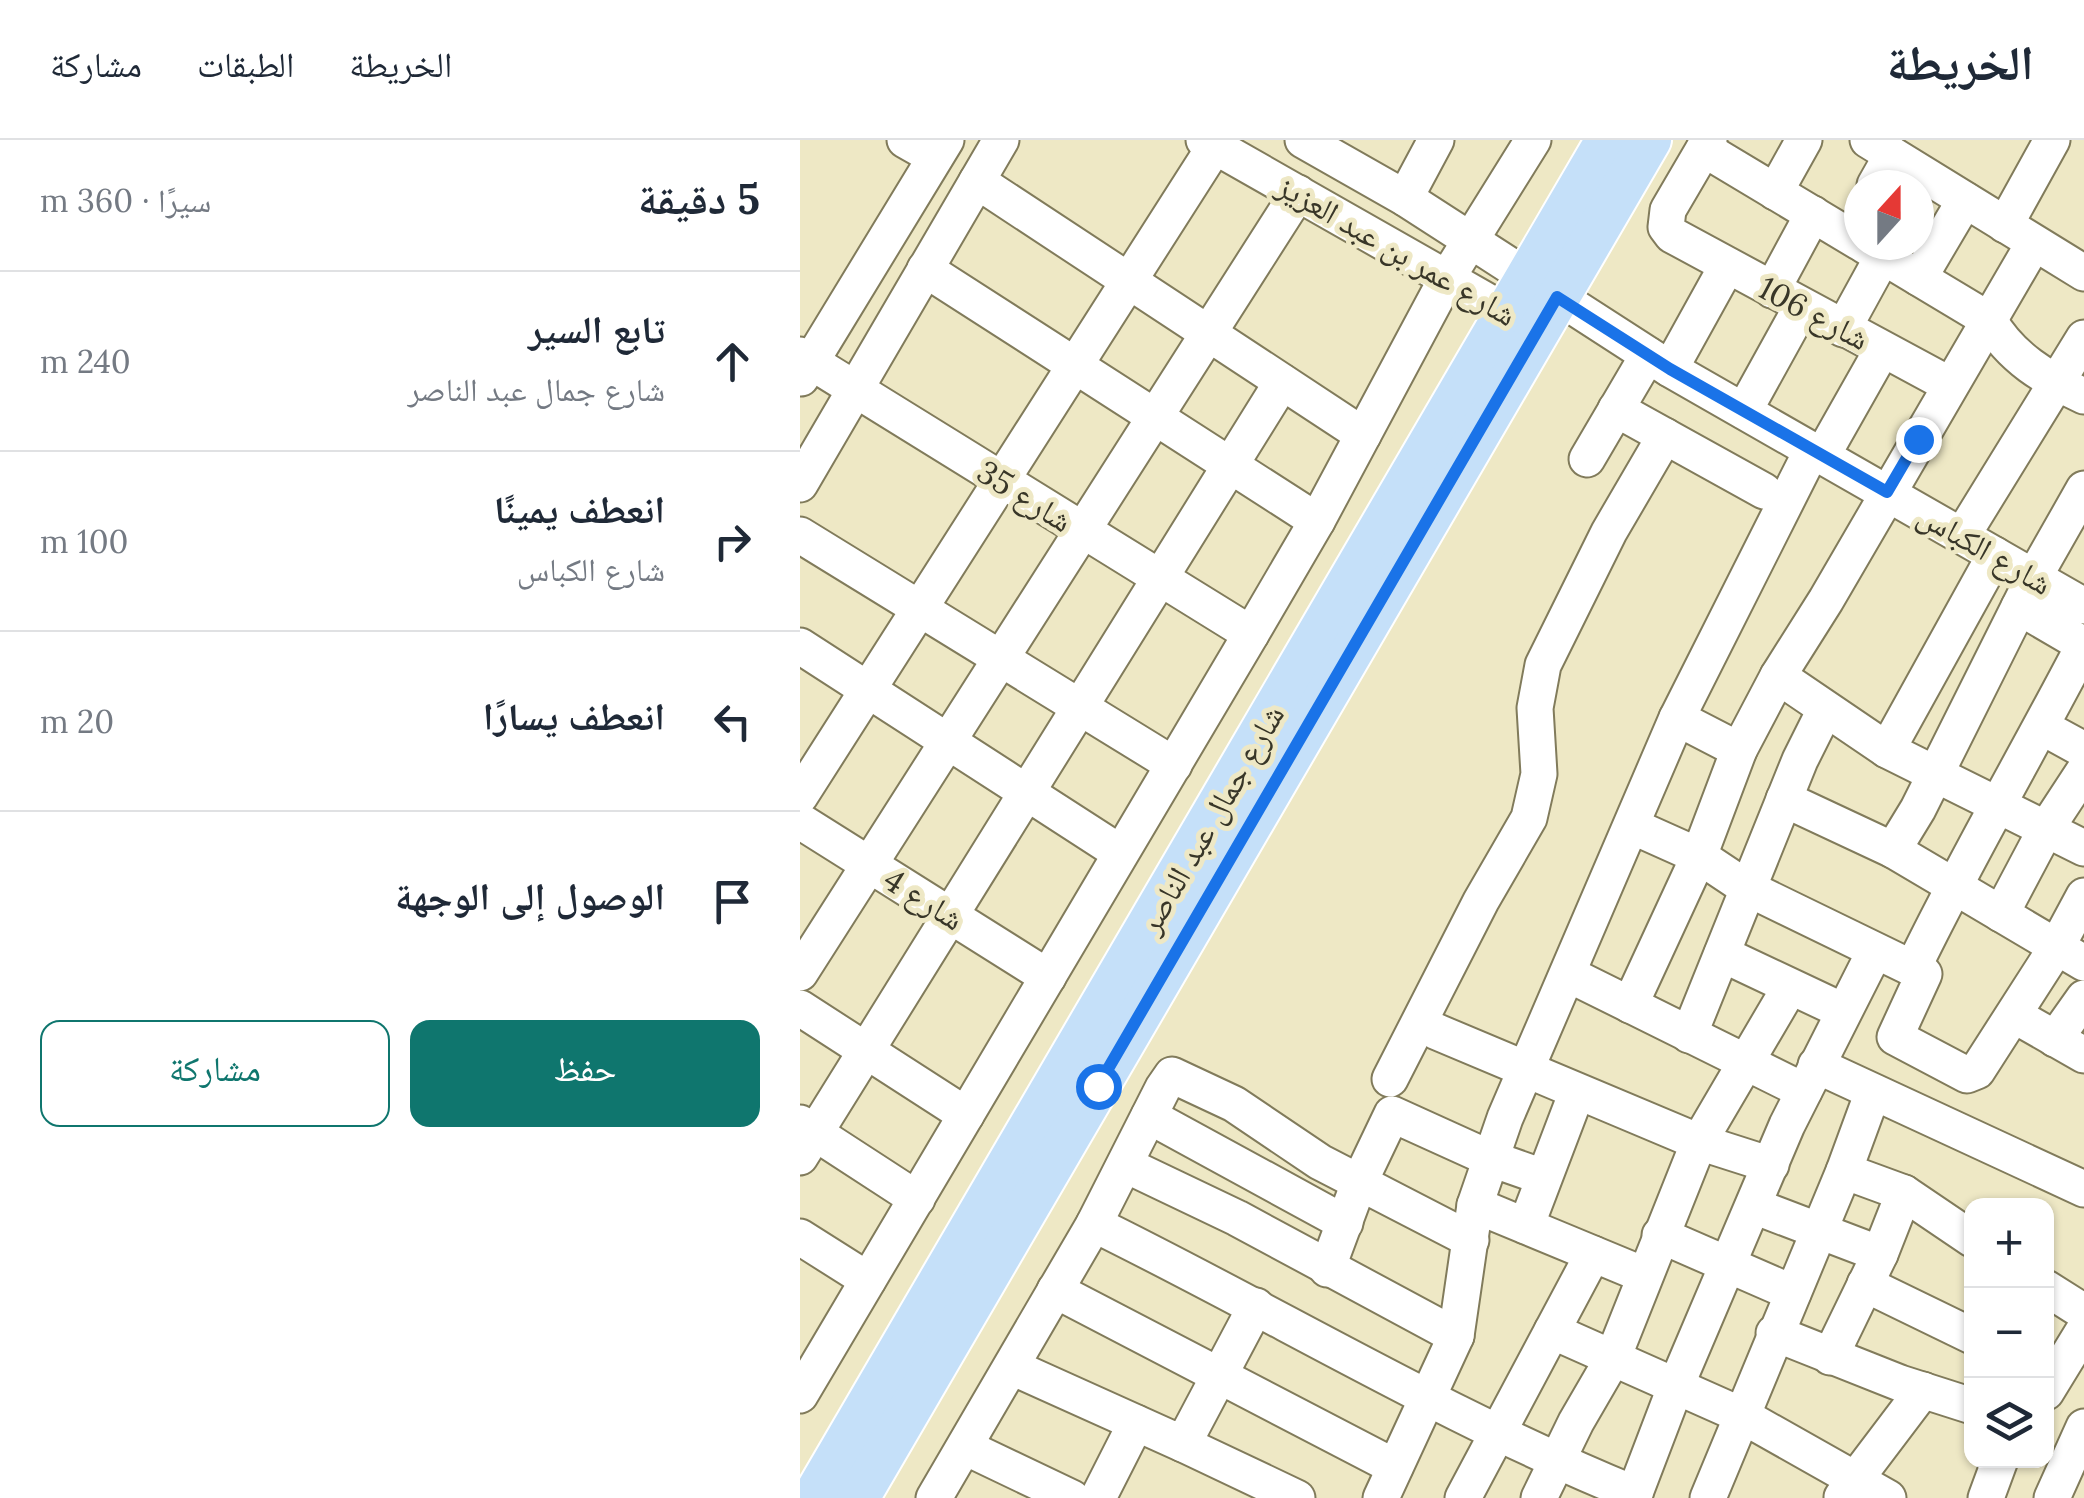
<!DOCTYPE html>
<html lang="ar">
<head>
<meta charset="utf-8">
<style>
  body { margin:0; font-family:Lora,"Noto Naskh Arabic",serif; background:#f6f6f7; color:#1f2937; direction:rtl }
  .controls { position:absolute; right:30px; bottom:30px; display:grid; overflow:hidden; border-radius:20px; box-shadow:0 2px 8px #0004 }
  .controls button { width:90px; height:90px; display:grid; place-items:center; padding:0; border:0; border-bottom:2px solid #e0e1e3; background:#fff; color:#1f2937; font:50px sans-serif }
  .compass { position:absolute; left:1044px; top:30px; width:90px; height:90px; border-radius:50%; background:#fff; box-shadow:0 2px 8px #0004; rotate:21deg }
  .stop { position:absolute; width:30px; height:30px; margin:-22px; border:8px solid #1a73e8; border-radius:50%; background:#fff }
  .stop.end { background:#1a73e8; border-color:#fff; box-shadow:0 2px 10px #0008 }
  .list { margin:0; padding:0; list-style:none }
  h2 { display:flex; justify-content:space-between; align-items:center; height:130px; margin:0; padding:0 40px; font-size:42px }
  h2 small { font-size:32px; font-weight:400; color:#747a83 }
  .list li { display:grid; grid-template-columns:65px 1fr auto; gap:30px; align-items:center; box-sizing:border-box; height:180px; padding:0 40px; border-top:2px solid #e0e1e3 }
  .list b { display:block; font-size:38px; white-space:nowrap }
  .list p { margin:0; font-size:32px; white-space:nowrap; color:#747a83 }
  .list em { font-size:32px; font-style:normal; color:#747a83 }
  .actions { display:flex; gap:20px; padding:30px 40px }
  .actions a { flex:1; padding:22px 0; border:2px solid #0f766e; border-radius:20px; text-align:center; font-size:35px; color:#0f766e }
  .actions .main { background:#0f766e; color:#fff }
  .icon { flex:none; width:55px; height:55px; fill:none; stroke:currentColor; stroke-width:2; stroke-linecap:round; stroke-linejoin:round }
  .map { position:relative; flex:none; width:1284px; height:1358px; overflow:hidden; direction:ltr }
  header { display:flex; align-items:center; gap:60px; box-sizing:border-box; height:140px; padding:0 50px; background:#fff; border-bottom:2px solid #e0e1e3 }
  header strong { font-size:48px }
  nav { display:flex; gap:55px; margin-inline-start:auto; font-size:35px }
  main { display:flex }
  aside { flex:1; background:#fff }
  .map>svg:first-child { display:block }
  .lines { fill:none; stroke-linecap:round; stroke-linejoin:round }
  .minor-casing { stroke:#817b5b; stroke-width:39 }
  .major-casing { stroke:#fff; stroke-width:46 }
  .minor { stroke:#fff; stroke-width:35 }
  .major { stroke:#c5e0f9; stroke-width:42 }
  .route { stroke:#1a73e8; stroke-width:12 }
  .labels { text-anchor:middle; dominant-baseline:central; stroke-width:10; stroke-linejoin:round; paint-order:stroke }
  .street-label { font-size:32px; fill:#383628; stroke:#eee8c5 }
</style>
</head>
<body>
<header>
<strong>الخريطة</strong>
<nav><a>الخريطة</a><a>الطبقات</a><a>مشاركة</a></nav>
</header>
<main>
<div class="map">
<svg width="1284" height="1358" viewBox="0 0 1284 1358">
  <rect width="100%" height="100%" fill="#eee8c5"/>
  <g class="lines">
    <g class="minor-casing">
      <g id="minor">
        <path d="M105,0L135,17"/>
        <path d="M404,0L729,185"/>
        <path d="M503,0L605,58L870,229L1284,466"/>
        <path d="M909,0L868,70L866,87L872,95L1150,245"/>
        <path d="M1068,0L1284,133"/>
        <path d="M904,9L1059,102"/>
        <path d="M177,41L563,295"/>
        <path d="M1075,45L1092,15"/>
        <path d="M975,52L1004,0"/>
        <path d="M605,58L636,0"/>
        <path d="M1205,85L1252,0"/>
        <path d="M1064,105L1189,180C1211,218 1245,238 1284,256"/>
        <path d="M125,129L517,381"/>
        <path d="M1119,138L1165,60"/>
        <path d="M972,150L1013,74"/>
        <path d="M1043,189L1083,116"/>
        <path d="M0,215L451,494"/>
        <path d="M870,229L927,126"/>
        <path d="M1,238L146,0"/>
        <path d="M816,269L964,351"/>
        <path d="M944,271L1002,166"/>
        <path d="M1022,316L1082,210"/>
        <path d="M787,319L848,215"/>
        <path d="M0,344L201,0"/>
        <path d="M0,395L374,625"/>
        <path d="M1162,396L1284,198"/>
        <path d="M0,506L319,712"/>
        <path d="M978,536L1087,610L1284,708"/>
        <path d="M877,578L939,610"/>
        <path d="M1242,587L1284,610"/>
        <path d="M1087,610L1195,415"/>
        <path d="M0,656L415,6"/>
        <path d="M984,659L1093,710L1284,823"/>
        <path d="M0,681L248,837"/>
        <path d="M832,686L899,716L947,748L1124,834L1095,897L1167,935L1177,931L1256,808L1284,756"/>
        <path d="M1093,710L1118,669L1234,437L1284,349"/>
        <path d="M1201,774L1246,689L1284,631"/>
        <path d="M922,814L1043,871"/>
        <path d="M1113,828C1166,718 1228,613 1284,505L1219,467"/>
        <path d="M0,833L498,53"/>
        <path d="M768,834L1004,951"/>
        <path d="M830,865L899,716L939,610L978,536L1026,460L1234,103"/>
        <path d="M0,868L166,975"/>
        <path d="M1214,875L1284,915"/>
        <path d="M635,891L899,1002L971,1025"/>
        <path d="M889,895L1000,620L1025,570"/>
        <path d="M1255,899L1284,858"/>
        <path d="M1016,925L1284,1049"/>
        <path d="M590,939L681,761L729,678L739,634L735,568L743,525L809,392L865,296"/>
        <path d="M349,976L545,1083"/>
        <path d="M0,983L117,1059"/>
        <path d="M0,1017L482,242"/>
        <path d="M326,1025L437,1078L656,1196"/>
        <path d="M1044,1031L1104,1053L1172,1099"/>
        <path d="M675,1065L844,1135"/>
        <path d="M954,1066L1080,1114"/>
        <path d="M294,1084C475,1173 648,1278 835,1354"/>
        <path d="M726,1086L777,952"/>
        <path d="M860,1095L993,1153"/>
        <path d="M0,1097L68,1140"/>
        <path d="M527,1129L559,1043L592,974L689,1018L743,1037"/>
        <path d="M1065,1144L1172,1196"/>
        <path d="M1246,1148L1284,1172"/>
        <path d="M255,1150L595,1327"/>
        <path d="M752,1191L941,1275L1088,1358"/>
        <path d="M974,1193L1100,1243L1172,1266"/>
        <path d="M1030,1217L1080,1114L1104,1053"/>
        <path d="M212,1227L383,1304L456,1166"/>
        <path d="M1246,1252L1284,1190"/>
        <path d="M0,1255L451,494L517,381L647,138L733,0"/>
        <path d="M383,1304L497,1358"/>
        <path d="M165,1307L272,1358"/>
        <path d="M1042,1357L1123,1250"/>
        <path d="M134,1358L294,1084L363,948L372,935L434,964L520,1022L671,1100"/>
        <path d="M298,1358L336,1283"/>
        <path d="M581,1358L656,1196L675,1065L705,978L877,578L1012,310"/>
        <path d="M663,1358L793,1114"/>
        <path d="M739,1358L776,1282L812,1220L899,1002L990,847"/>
        <path d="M833,1358L875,1248L987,985L1075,811"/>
        <path d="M908,1358L1044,1031L1073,952"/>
        <path d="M1186,1358L1200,1320"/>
        <path d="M1252,1358L1284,1287"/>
      </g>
    </g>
    <g class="major-casing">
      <g id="major">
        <path d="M13,1358L807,0"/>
        <path d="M58,1358L850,0"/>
      </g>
    </g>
    <use href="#minor" class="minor"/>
    <use href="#major" class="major"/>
  </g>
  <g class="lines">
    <path class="route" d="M298,946L757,157L870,229L1087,352L1118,299"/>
  </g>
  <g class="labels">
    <g class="street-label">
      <text transform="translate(597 110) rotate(30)">شارع عمر بن عبد العزيز</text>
      <text transform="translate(1014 173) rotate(28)">شارع 106</text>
      <text transform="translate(225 356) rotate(32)">شارع 35</text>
      <text transform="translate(1185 409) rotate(30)">شارع الكباس</text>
      <text transform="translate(411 679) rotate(-60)">شارع جمال عبد الناصر</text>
      <text transform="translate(124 759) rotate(32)">شارع 4</text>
    </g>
  </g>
</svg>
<div class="controls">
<button>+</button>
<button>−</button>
<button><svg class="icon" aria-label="layers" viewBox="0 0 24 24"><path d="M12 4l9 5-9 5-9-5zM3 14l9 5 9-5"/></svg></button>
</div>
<svg class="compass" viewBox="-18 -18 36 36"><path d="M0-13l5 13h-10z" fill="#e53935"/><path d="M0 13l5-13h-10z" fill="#747a83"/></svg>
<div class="stop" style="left:298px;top:946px"></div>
<div class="stop end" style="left:1118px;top:299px"></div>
</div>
<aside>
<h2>5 دقيقة<small>سيرًا · 360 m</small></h2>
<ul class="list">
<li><svg class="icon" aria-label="ahead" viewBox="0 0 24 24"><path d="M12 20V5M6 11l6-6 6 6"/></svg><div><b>تابع السير</b><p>شارع جمال عبد الناصر</p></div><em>240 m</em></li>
<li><svg class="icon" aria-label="right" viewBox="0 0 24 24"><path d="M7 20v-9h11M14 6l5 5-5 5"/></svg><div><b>انعطف يمينًا</b><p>شارع الكباس</p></div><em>100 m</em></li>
<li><svg class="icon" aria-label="left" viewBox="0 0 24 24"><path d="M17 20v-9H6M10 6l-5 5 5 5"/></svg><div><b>انعطف يسارًا</b></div><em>20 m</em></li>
<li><svg class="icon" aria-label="arrive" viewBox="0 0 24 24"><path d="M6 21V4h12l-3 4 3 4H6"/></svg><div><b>الوصول إلى الوجهة</b></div></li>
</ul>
<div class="actions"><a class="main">حفظ</a><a>مشاركة</a></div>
</aside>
</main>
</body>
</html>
